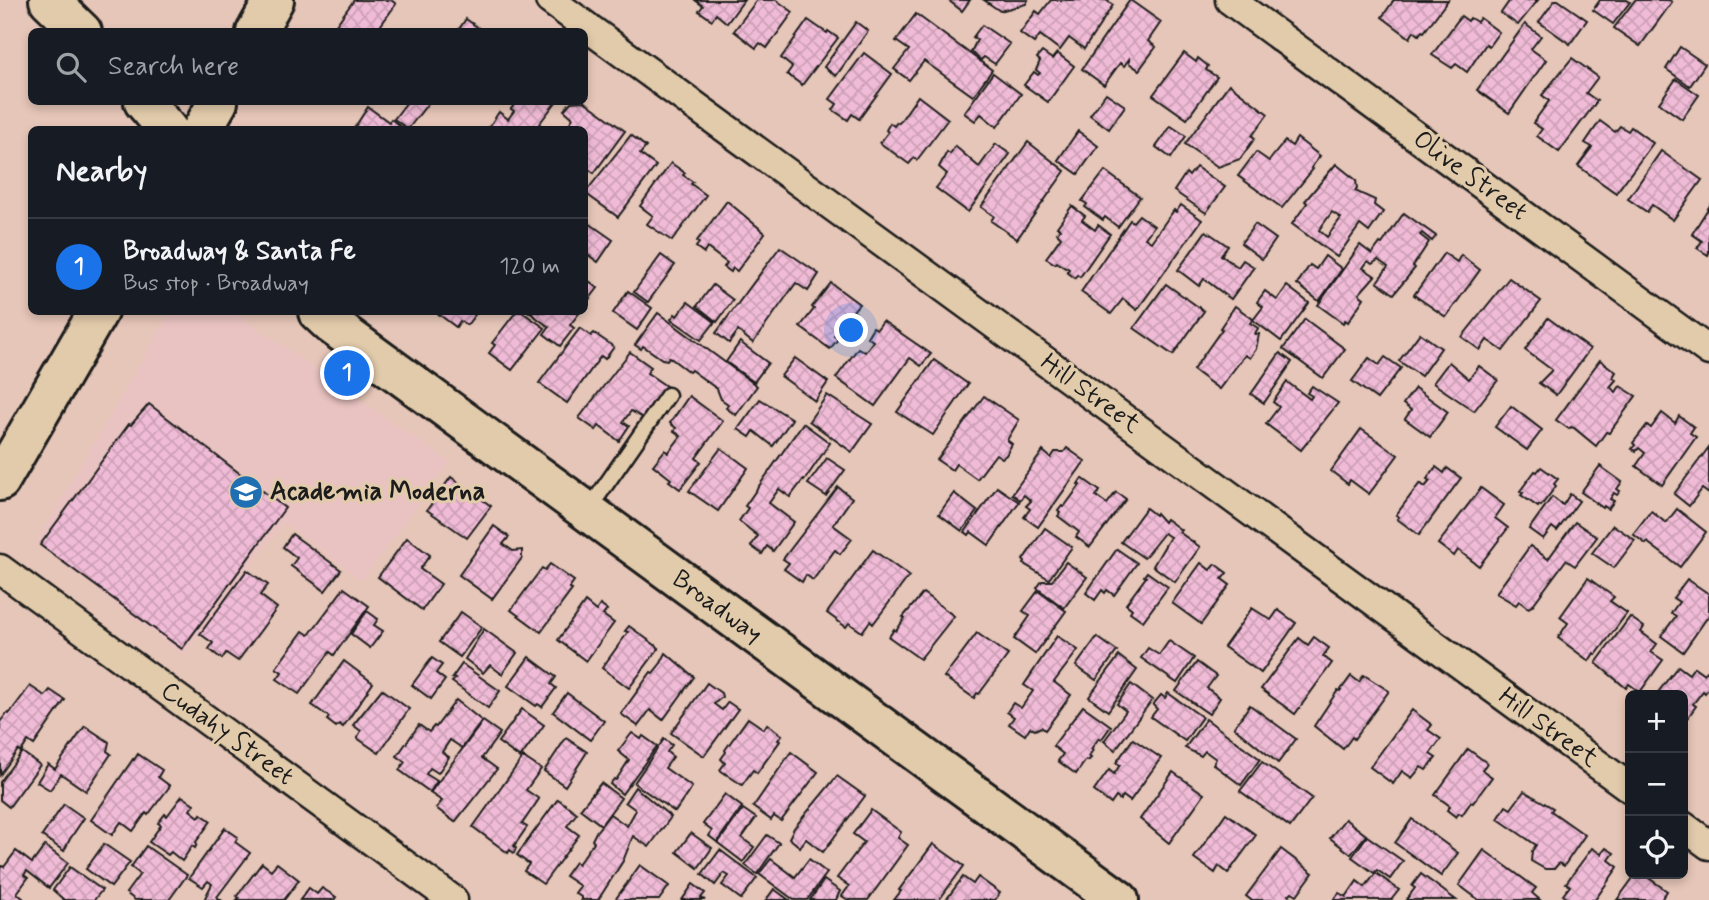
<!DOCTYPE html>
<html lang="en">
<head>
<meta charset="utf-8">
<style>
  body { margin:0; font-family:Mynerve,sans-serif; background:#20242c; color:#f1f3f6 }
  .controls { position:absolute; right:21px; bottom:21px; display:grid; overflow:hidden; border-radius:10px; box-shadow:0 4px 10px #0003 }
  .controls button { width:63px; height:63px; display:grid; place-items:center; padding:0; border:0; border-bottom:2px solid #363941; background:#171b24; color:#f1f3f6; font:35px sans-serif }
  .you { position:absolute; left:852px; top:331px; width:24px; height:24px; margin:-18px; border:5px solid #fff; border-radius:50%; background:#1a73e8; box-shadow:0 0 0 10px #1a73e833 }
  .badge { display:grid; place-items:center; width:46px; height:46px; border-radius:50%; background:#1a73e8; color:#fff; font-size:23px; font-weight:700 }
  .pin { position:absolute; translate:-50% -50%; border:4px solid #fff; box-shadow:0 2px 7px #0006 }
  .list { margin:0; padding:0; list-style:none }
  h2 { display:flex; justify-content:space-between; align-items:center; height:91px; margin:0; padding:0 28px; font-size:30px }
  h2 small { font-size:23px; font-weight:400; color:#9ea1a6 }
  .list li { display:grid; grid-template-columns:46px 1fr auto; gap:21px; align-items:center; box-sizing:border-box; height:98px; padding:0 28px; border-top:2px solid #363941 }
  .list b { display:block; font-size:26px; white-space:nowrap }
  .list p { margin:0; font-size:23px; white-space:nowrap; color:#9ea1a6 }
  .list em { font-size:23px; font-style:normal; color:#9ea1a6 }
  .icon { flex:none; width:38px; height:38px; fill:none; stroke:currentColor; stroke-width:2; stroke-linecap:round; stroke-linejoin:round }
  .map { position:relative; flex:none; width:1709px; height:900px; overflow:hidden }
  .search { position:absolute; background:#171b24; box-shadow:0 4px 10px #0003; left:28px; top:28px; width:560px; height:77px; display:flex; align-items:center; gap:18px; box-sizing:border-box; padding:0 24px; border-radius:10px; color:#9ea1a6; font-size:26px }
  .panel { position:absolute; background:#171b24; box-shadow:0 4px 10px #0003; left:28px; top:126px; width:560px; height:189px; border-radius:10px }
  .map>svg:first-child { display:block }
  .built { fill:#e9c3c1 }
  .building { fill:url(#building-cross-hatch); stroke:#1c1c1c; stroke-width:2; fill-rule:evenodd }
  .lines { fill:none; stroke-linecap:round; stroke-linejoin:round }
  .lane-casing { stroke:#1c1c1c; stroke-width:19 }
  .street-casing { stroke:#1c1c1c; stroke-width:33 }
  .secondary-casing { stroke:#1c1c1c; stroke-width:44 }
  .lane { stroke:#e2cbab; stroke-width:14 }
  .street { stroke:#e2cbab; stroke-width:28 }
  .secondary { stroke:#e2cbab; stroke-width:38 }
  .labels { text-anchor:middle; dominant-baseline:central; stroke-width:6; stroke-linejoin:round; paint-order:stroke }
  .street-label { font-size:26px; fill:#1c1c1c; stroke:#e2cbab }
  .poi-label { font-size:26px; font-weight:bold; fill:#1c1c1c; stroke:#e2cbab; text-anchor:start }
</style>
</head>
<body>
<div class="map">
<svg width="1709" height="900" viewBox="0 0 1709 900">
  <defs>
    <pattern id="building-cross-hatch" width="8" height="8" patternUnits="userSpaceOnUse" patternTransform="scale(1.75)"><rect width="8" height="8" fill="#f0bbd6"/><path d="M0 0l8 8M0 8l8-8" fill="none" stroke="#cda0b7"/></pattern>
  </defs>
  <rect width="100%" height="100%" fill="#e6c6b8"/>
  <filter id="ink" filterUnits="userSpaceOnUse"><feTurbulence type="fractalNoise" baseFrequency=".0143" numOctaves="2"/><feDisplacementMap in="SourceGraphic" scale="14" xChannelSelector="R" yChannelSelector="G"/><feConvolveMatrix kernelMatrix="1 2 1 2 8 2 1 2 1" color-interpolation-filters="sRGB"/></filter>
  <g filter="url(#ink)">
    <path class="built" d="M170,312H234L450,462L362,581L284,523L183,656L35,543Z"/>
    <g class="building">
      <path d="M354,0H391L396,4L376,32H331Z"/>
      <path d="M695,0H744L727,23L716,14L712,20L699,11L703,6Z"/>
      <path d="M757,0H776L793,12L767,48L760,43L756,48L734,31Z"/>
      <path d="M948,0H970L962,11Z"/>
      <path d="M984,0H1028L1026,4L1000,11Z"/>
      <path d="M1051,0H1106L1113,5L1084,49L1069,38L1060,50L1040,35L1034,43L1020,33L1036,11L1040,14Z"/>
      <path d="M1130,0L1161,22L1148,41L1156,47L1139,70L1129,63V59L1124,66L1120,63L1104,85L1082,69Z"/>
      <path d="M1394,0H1448L1424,32L1422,31L1419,35L1414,31L1410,38L1382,17Z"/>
      <path d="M1510,0H1538L1518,25L1501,13Z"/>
      <path d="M1555,0H1558L1587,20L1570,44L1539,22Z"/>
      <path d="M1600,0H1627L1630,2L1613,24L1593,10Z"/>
      <path d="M1635,0H1669L1672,2L1640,46L1614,28Z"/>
      <path d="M916,14L992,70L973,96L924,61L909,80L894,69L909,50L896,41Z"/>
      <path d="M1461,16L1468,21L1470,18L1477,22L1480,18L1499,32L1489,46L1486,44L1467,72L1456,64L1452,68L1432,55Z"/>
      <path d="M466,19L483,31L487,32H457Z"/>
      <path d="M808,20L827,33L828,31L838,38L802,85L787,74L792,67L781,58Z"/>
      <path d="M856,22L868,31L836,76L824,67Z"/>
      <path d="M1525,24L1541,36L1531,49L1546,60L1509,113L1477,90Z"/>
      <path d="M982,25L1010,44L995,64L984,57L981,60L971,52L977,40L973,37Z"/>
      <path d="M1680,47L1705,64L1690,86L1666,69Z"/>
      <path d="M1042,52L1052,59L1057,53L1074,66L1048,102L1024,85L1034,72L1038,75L1040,73L1036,70L1040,61L1037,58Z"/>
      <path d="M864,53L892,74L859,119L852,114L848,120L833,110L837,104L830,99Z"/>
      <path d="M1184,53L1196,62L1198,58L1208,66L1206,70L1217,77L1187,119L1153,95Z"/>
      <path d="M1572,58L1598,77L1586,93L1597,101L1559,152L1537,136L1542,129L1533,123L1549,101L1542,95Z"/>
      <path d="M993,73L1021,94L997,127L981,114L975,121L964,113Z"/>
      <path d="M1676,79L1699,95L1682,119L1659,103Z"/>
      <path d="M1229,84L1268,114L1252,136L1255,138L1240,159L1218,167L1185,144Z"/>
      <path d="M1106,93L1125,106L1109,129L1090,115Z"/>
      <path d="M918,96L948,119L917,160L914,158L909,164L880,143L888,132L886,130L890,123L894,126L897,122L899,123Z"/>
      <path d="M584,101L625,131L594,173L584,166V130H565L573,118L564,110L571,102Z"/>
      <path d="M407,102H429L408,129L394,119Z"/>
      <path d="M516,102H556L539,124L543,127L541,130H487L499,112L508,119L514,111L511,109Z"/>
      <path d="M368,107L389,122L391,119L405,130H353Z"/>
      <path d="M1600,121L1615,132L1620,126L1628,131L1631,127L1653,143L1616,193L1578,166L1592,147L1585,143Z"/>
      <path d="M1171,126L1186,136L1171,158L1156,147Z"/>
      <path d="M1078,131L1098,146L1078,174L1058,160Z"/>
      <path d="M631,135L646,147L640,154L656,166L618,217L585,193Z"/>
      <path d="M1297,138L1320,156L1311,168L1313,169L1282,208L1238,176L1256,152L1269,161L1285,141L1292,146Z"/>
      <path d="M1028,142L1065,171L1017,239L991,221L994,216L981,207Z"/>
      <path d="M996,144L1010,154L968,212L936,188L947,174L939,167L947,152L950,154L955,146L979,167Z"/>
      <path d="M1661,151L1702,180L1673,220L1652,205L1647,212L1628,199Z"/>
      <path d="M671,163L685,173L683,175L693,182L691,184L706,195L672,241L647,224L653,216L640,206Z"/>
      <path d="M1336,164L1356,180L1357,189L1355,191L1375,200L1374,205L1383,212L1369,232L1360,225L1337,257L1292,224L1307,203L1305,201ZM1332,212L1341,218L1327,237L1319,230Z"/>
      <path d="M1196,167L1225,187L1206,213L1174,191L1186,173L1189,176Z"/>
      <path d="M1105,171L1140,197L1118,227L1105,217L1103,220L1085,207L1087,204L1082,201Z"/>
      <path d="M727,201L765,233L737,271L733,268L731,272L724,267L727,263L707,248L704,253L696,247L699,243L697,241Z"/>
      <path d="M1181,205L1202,220L1137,310L1123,299L1111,314L1081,292L1130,220L1133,222L1139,215L1154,226L1145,238L1151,242L1174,210L1176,212Z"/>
      <path d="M1072,206L1085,216L1082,220L1095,230L1098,225L1110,234L1080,277L1077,275L1075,278L1067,272L1069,269L1066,267L1065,268L1057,262L1055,264L1046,258L1061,237L1057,233L1060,229L1057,227Z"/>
      <path d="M1709,207V253L1708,255L1697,248L1702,241L1692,234Z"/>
      <path d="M1404,213L1436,236L1432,241L1422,233L1420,235L1429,242L1413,266L1415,268L1394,294L1377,282L1388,267L1378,260L1372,264L1368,261L1363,268L1375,276L1359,294L1364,298L1348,322L1345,320L1343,323L1318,305L1360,245L1372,254L1380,243L1382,244Z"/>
      <path d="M586,221L613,240L598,262L584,252Z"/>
      <path d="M1255,224L1276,239L1262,259L1241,243Z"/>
      <path d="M1206,231L1228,246L1221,255L1238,267L1243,260L1254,267L1231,299L1204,279L1199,286L1178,270Z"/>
      <path d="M780,247L819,274L808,291L796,283L753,343L738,331L729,343L716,333Z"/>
      <path d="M1444,253L1457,262L1461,255L1480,270L1446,317L1414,295Z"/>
      <path d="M661,255L675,265L648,302L634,292Z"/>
      <path d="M1325,256L1342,269L1319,301L1297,284L1310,265L1316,269Z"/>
      <path d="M585,278L598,288L584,306V279Z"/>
      <path d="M1509,278L1541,301L1503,351L1487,340L1480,350L1462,337Z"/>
      <path d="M831,283L859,304L853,311L856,313L846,327L843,325L834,336L838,339L830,349L800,327L814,309L812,307Z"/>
      <path d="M1166,284L1204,311L1173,355L1134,328Z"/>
      <path d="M713,285L733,300L717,322L697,306Z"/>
      <path d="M1287,286L1309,303L1281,341L1253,320L1263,307L1257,302L1265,291L1277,300Z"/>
      <path d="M628,291L652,308L637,330L613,313Z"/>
      <path d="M688,302L715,322L701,340L671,319L675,314L677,316Z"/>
      <path d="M1235,306L1253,319L1250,323L1258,328L1255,334H1259L1256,349L1250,358L1245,355L1219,389L1193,370L1222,329L1220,328Z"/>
      <path d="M438,312H477L467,325L460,321L456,327L437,313Z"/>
      <path d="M516,312H522L545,328L512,370L489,353L495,345L492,343Z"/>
      <path d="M529,312H580L570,325L574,328L560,346L544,334L549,327Z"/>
      <path d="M658,313L757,386L736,415L726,408L728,404L721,399L717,389L691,370L689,372L669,357L667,360L662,359L643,346L641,349L635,345Z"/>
      <path d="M1548,318L1590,349L1556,395L1539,383L1552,370L1525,350Z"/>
      <path d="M1305,319L1345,349L1323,378L1283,349Z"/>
      <path d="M883,321L931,354L921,366L910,358L875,406L836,378L858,348L865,352L873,341L867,337L873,327L877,329Z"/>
      <path d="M580,328L591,336L594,333L614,347L605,359L601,356L567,403L539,383Z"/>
      <path d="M1420,333L1441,348L1421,376L1399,361Z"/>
      <path d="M740,342L768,363L754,382L726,362Z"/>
      <path d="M630,352L651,367L647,373L666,386L643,418L631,411L623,422L629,426L619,441L599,426L596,430L579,418Z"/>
      <path d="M1280,353L1292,362L1264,403L1251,394Z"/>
      <path d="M1385,357L1401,368L1377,399L1352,381L1369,358L1379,365Z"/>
      <path d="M795,358L828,382L815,401L781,376Z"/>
      <path d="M934,360L968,384L933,435L897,412Z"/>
      <path d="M1600,360L1616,372L1613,377L1616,380L1610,387L1616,392L1620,386L1636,396L1609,433L1606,432L1596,446L1574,428L1571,427L1569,429L1556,420Z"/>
      <path d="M1449,362L1469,379L1479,366L1498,380L1474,411L1433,383Z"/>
      <path d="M1287,382L1310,399L1312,396L1307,393L1312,386L1338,403L1301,450L1266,424L1279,407L1273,402Z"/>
      <path d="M1415,388L1448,412L1430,437L1405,419L1411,410L1403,404Z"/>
      <path d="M827,395L872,424L852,452L809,421Z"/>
      <path d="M689,396L723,421L696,458L701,462L680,489L669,481L671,479L653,465L665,450L668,453L681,436L674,431L676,428L670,423Z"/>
      <path d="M984,396L1019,420L1007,440L1012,444L1006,455L1002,458L996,454L977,479L956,464L952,470L937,460Z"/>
      <path d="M760,399L792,419L773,446L754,431L750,437L738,429Z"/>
      <path d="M149,404L285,508L182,649L40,545L129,424L131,425Z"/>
      <path d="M1511,406L1542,430L1527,450L1495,427Z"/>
      <path d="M1662,413L1675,423L1679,416L1694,427L1690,433L1696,437L1662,485L1636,466L1645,453L1639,448L1636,451L1632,449L1635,445L1633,443L1647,425L1651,428Z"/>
      <path d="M803,423L830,443L804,481L803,480L790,497L779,489L769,503L794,522L773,551L767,546L762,554L751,546L758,536L739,521L748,508L745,506Z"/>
      <path d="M1361,429L1398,455L1369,494L1350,480L1348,484L1331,471Z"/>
      <path d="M1709,447V494L1702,489L1689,506L1674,494Z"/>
      <path d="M721,448L748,468L718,511L689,491Z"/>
      <path d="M1067,448L1085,461L1038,527L1024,517L1030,509L1026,506L1031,501L1024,495L1020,500L1012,494L1043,451L1051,458L1055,452H1064Z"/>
      <path d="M827,458L845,470L826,496L808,484Z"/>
      <path d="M1600,466L1622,482L1617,489L1620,491L1617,495L1614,493L1610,499L1614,501L1608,509L1604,506L1603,508L1581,492Z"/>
      <path d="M1436,467L1444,473L1447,468L1461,478L1419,535L1397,519L1399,517L1396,515L1420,483L1425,487L1430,481L1427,479Z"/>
      <path d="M1541,467L1558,479L1554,484L1556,486L1541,506L1539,505L1538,507L1521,495L1523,493L1520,491L1535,471L1537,472Z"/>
      <path d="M451,477L491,506L467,538L427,510Z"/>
      <path d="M1082,478L1100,491L1096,496L1107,504L1116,492L1126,499L1090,547L1076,537L1079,532L1058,516L1060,513L1058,511L1062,506L1064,507L1080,485L1078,484Z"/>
      <path d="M838,487L852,498L833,525L852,539L840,554L835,550L813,580L806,575L802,582L784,569L789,563L783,559Z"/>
      <path d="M997,487L1019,502L989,545L971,532L969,535L965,532Z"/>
      <path d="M1481,488L1504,505L1495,518L1508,528L1479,566L1458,550L1454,556L1438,544Z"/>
      <path d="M954,493L977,511L962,531L939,514Z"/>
      <path d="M1570,494L1579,501L1557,531L1552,527L1543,539L1529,529L1552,497L1563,505Z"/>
      <path d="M1146,508L1155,515L1156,513L1164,522L1166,519L1181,530L1179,532L1200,547L1175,582L1153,566L1170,537L1164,533L1144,558L1121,542Z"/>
      <path d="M1677,509L1706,532L1680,567L1647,542L1646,544L1633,534L1651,511L1666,523Z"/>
      <path d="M1575,522L1597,537L1575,566L1566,560L1532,606L1528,608L1519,601L1516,605L1496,593L1530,546L1548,559Z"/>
      <path d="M1613,525L1635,540L1614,568L1592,553Z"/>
      <path d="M494,526L509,537L503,544L513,551L522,550V558L492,599L459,575Z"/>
      <path d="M1045,528L1072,547L1049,579L1024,564L1025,562L1023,560Z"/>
      <path d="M292,534L341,570L325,591L291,566L297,558L283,547Z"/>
      <path d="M407,538L430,555L420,569L441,584L422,610L378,577Z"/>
      <path d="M1117,549L1137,563L1114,595L1107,590L1105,593L1102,590L1095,600L1086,593Z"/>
      <path d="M873,550L909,576L873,624L870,621L862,632L849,623L846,627L827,613Z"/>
      <path d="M1066,562L1087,577L1064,608L1037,588L1042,581H1052Z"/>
      <path d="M1201,563L1210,570L1215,564L1227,573L1222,579L1230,585L1201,624L1172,603Z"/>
      <path d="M550,564L574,581L569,588L572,590L541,632L511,610L542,568L545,570Z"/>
      <path d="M247,570L268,585L260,595L277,608L238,661L226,653L222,659L209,649L213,643L200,634Z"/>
      <path d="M1147,572L1168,587L1143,621L1130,612L1132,609L1126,604L1146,577L1144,576Z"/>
      <path d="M1588,578L1614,597L1610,601L1627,613L1596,655L1594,653L1589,661L1558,638L1568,623L1560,617Z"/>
      <path d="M1687,579L1709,594V615L1683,652L1661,636L1676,616L1671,613L1679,602L1673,598Z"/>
      <path d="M344,588L369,606L334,655L330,652L299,694L277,679L282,672L276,668L303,631L309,635Z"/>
      <path d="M1038,591L1066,611L1035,654L1014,639L1030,616L1023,611Z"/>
      <path d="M923,593L954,616L920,659L889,637L894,629L896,631L905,618L903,617Z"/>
      <path d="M585,602L596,611L600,605L607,610L603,615L614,623L586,661L558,640Z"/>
      <path d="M1252,608L1271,620L1278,610L1296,623L1261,673L1224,647Z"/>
      <path d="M367,611L378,619L374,625L383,631L370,648L351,634Z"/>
      <path d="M461,612L482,627L460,657L439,642Z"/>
      <path d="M1630,617L1644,627L1641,632L1657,644L1651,652L1663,660L1640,692L1629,684L1626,688L1596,663Z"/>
      <path d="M629,626L659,648L629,688L602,668L628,632L625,631Z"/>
      <path d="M484,629L517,653L502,674L490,665L483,673L465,659Z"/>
      <path d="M977,633L1008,655L979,694L977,693L974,698L944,677Z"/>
      <path d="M1057,636L1078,650L1054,682L1071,695L1045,730L1041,727L1035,730L1030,727L1025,735L1009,724L1014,717L1007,712L1013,703L1021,708L1033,691L1024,685Z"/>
      <path d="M1097,637L1117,651L1096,680L1076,666Z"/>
      <path d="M1314,637L1329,648L1323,656L1332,663L1295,714L1261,689L1299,638L1308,645Z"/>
      <path d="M1169,641L1194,658L1177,683L1141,658L1148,648L1159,655Z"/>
      <path d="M666,653L694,677L663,720L650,710L638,726L621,714L651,672L653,673L661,663Z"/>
      <path d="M1119,656L1137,670L1108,711L1089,697Z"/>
      <path d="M529,657L556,677L551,684L556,688L542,707L538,704L536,706L508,686Z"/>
      <path d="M432,658L442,665L436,673L445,680L431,699L412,685Z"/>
      <path d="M344,661L373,683L343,727L339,724L336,727L327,720L329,717L312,705Z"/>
      <path d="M1197,662L1216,676L1207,688L1220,698L1209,714L1176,691Z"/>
      <path d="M462,664L500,691L488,708L452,682L455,679L452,678Z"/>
      <path d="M1678,666L1689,674L1694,667L1704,674L1706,671L1709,673V688L1705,693L1703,691L1693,704L1696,706L1683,724V695H1656Z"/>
      <path d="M1364,675L1389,691L1354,739L1352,737L1343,749L1314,726L1338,690L1340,691L1351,676L1359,682Z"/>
      <path d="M707,683L721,693L722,697L714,704L722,710L728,702L738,709L704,756L671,733Z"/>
      <path d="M1131,684L1152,700L1115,750L1104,741L1126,711L1117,704Z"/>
      <path d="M30,686L45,696L50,690L65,700L34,745L28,741L21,752L18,750L0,775V722L7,713L9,714Z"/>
      <path d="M382,689L409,709L379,753L357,738L361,731L353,725Z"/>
      <path d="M567,693L604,721L590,740L553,712Z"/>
      <path d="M1168,693L1202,717L1185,741L1151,717L1157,709L1153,705L1161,695L1165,698Z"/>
      <path d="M456,700L482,721L462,748L450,740L442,752L449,757L438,773L430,768L426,774L437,781L430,792L399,770L405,762L397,756L419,725L429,732L434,726L436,727Z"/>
      <path d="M1250,705L1296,739L1278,763L1234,727Z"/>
      <path d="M1083,706L1111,726L1101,740L1099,738L1091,749L1093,750L1089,756L1091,758L1088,761L1086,760L1076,774L1058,761L1063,754L1053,746Z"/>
      <path d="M522,709L544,725L520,758L498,742Z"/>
      <path d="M1412,710L1432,725L1428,730L1441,739L1430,754L1436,758L1426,770L1421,767L1412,778L1402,771L1393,784L1370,767Z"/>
      <path d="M748,718L764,729L767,724L782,735L778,740L780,741L757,773L753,770L742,785L720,770L725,763L721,759L726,752L725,750Z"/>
      <path d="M1206,719L1260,759L1241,785L1213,764L1216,759L1205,751L1201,756L1185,748Z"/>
      <path d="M483,721L500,733L482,758L497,769L455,822L436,808L442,801L430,793Z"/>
      <path d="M85,726L109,742L107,751L111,754L86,791L61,774L50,790L37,782L48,764L55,769Z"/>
      <path d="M632,733L641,739L643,736L657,746L622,794L610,784L614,779L616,780L629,760L618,751Z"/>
      <path d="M566,738L587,752L565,786L544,771Z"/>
      <path d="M664,739L672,745L667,752L673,757L665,768L692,787L675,812L634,783Z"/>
      <path d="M1133,739L1161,758L1130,801L1123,796L1120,800L1116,797L1111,804L1094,791L1109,770L1114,774L1120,765L1116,763Z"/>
      <path d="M1468,749L1487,763L1482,770L1492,777L1473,803L1471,802L1462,815L1459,813L1456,817L1447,810L1450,806L1435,795Z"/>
      <path d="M22,752L40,765L9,807L0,800V782Z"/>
      <path d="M791,752L818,772L781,821L774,816L771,820L753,807Z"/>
      <path d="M138,754L162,770L158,777L170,786L148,815L146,813L133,831L121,822L112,835L91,820L133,759L134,760Z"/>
      <path d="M523,757L541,769L526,790L539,799L522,824L527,827L514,846L516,848L514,853L510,850L508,853L473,827Z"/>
      <path d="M1262,762L1312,798L1290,827L1240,791Z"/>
      <path d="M1173,772L1204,794L1169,843L1140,819Z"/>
      <path d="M837,776L865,796L823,852L806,839L800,847L789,838L794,828Z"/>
      <path d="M601,783L621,798L601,825L580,809Z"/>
      <path d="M635,787L671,817L649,847L633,836L623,861L598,900H581V897L575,893L580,886L565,876L575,862L578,864L594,842L592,840L596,832L610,814L627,826L636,810L625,802Z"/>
      <path d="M1524,791L1553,808L1551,811L1585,835L1564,866L1559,863L1554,869H1545L1531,861L1532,851L1536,845L1498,819L1506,806L1511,809Z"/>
      <path d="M725,794L742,807L717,842L709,836L712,831L703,824Z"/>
      <path d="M182,796L194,804L190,810L199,817L201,814L211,821L196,842L197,844L195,848L192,846L182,861L171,852L168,855L149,842L161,825L158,823L165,814L167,816Z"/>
      <path d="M558,799L577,813L567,826L579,835L543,884L524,871L529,864L517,855Z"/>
      <path d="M64,804L84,818L70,839L64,851L42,836Z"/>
      <path d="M743,809L756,818L742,838L754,847L743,862L718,843Z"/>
      <path d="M871,810L901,832L898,838L908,845L868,900H848L842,896L849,886L837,878L864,842L853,834Z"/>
      <path d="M1226,813L1256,835L1228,873L1219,866L1215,873L1194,858Z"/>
      <path d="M1345,819L1366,835L1351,854L1330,838Z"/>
      <path d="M1412,819L1458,853L1441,876L1395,843Z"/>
      <path d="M225,828L238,837L235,842L250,853L217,897L221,900H204L212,884L208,881L203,887L189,878Z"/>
      <path d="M691,833L712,848L698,868L677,852Z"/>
      <path d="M767,835L779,843L757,874L745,865Z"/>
      <path d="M1367,836L1403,861L1390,879L1377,870L1374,873L1352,857Z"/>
      <path d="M104,844L130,862L111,887L86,869Z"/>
      <path d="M933,844L964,866L939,900H894L901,891L899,890Z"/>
      <path d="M45,846L68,863L49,888L27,871L24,875L28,878L17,893L25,900H0V868L2,866L4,867L16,851L32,863Z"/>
      <path d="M146,846L187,875L169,900H135L126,893L140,874L131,867Z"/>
      <path d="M1592,848L1601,854L1606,848L1614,853L1609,860L1618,867L1595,900H1570L1563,895L1570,886L1566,883Z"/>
      <path d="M1281,849L1313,873L1297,895L1292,892L1289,895L1292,900H1251L1246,896Z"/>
      <path d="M720,850L757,878L741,899L722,885L729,876L724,873L715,885L702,874Z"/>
      <path d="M1484,850L1536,888L1532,893L1540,900H1479L1459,885Z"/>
      <path d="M771,859L795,877L809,859L827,873L807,900H794L759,874Z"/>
      <path d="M262,863L271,870L277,863L299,880L284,900H237L239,898L237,896Z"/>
      <path d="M640,865L669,886L659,900H615Z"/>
      <path d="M70,867L102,890L94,900H64L53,890Z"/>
      <path d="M1376,873L1399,890L1391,900H1334L1339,893L1346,897L1357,881L1365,887Z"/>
      <path d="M1421,874L1456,900H1406L1415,888L1412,886Z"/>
      <path d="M1636,874H1643L1667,891L1661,900H1617Z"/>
      <path d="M963,877L973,884L978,877L1000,893L995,900H946Z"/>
      <path d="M824,880L840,891L836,900H810Z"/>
      <path d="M693,884L705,893L701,898L705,900H682Z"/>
      <path d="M309,888L317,894L322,888L336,897L334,900H300Z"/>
      <path d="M774,889L789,900H766Z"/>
    </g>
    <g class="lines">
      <g class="lane-casing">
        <path id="lane" d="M589,509L668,395"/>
      </g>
      <g class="street-casing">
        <g id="street">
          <path d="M550,0L1630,788"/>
          <path d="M1230,0L1709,351"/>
          <path d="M0,569L453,900"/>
          <path d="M1683,826L1709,845"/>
        </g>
      </g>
      <g class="secondary-casing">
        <g id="secondary">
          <path d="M49,0L82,32"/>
          <path d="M256,32L274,0"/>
          <path d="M144,102L168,130"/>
          <path d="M202,130L218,102"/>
          <path d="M318,312L332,325L1119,900"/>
          <path d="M0,481L98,312"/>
        </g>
      </g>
      <use href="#lane" class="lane"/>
      <use href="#street" class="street"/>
      <use href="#secondary" class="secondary"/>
    </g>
  </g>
  <defs>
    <g id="school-disc" transform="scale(1.75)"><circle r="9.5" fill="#1f6fb2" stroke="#e2cbab"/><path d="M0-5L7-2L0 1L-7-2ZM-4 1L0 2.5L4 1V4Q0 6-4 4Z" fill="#fff"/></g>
  </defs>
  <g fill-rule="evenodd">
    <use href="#school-disc" x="246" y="492"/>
  </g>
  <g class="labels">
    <g class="street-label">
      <text transform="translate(1470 176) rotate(36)">Olive Street</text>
      <text transform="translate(1090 394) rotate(36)">Hill Street</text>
      <text transform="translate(717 607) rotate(36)">Broadway</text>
      <text transform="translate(1548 728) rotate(36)">Hill Street</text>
      <text transform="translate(227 734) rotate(36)">Cudahy Street</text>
    </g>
    <g class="poi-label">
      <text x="270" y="492">Academia Moderna</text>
    </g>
  </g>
</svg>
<div class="controls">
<button>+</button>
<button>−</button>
<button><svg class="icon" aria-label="locate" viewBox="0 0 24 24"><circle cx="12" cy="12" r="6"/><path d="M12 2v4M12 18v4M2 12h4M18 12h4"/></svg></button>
</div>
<div class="you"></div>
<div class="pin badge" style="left:347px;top:373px">1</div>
<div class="search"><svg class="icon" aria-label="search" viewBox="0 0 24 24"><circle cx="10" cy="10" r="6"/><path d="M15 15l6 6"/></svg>Search here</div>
<section class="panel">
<h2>Nearby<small></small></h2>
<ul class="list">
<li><span class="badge">1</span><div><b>Broadway &amp; Santa Fe</b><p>Bus stop · Broadway</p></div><em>120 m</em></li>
</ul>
</section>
</div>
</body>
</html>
